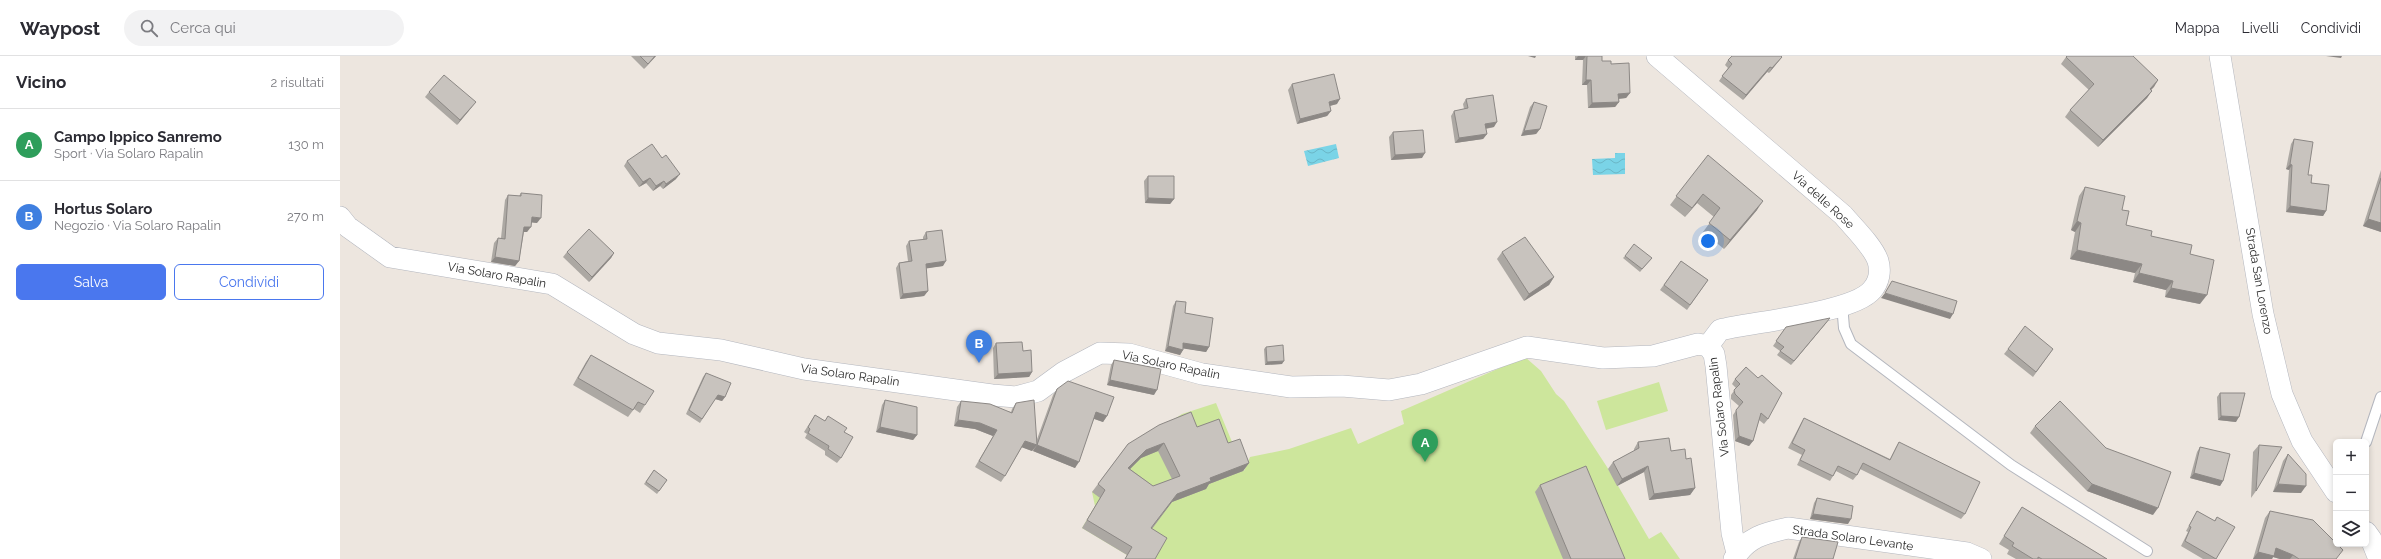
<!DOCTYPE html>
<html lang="it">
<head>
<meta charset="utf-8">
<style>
  body { margin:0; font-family:Raleway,sans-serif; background:#f2f2f3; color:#2b2b33 }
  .controls { position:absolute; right:12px; bottom:12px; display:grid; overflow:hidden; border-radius:6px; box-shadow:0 2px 6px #0003 }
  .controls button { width:36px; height:36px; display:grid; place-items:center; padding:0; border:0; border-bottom:1px solid #e1e1e2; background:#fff; color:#2b2b33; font:20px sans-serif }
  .you { position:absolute; left:1368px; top:185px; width:14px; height:14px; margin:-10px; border:3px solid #fff; border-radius:50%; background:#1a73e8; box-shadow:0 0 0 6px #1a73e833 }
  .badge { display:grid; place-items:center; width:26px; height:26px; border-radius:50%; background:#4a77ee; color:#fff; font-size:13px; font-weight:700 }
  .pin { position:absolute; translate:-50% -33px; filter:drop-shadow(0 1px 2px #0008) }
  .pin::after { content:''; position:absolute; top:21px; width:14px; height:12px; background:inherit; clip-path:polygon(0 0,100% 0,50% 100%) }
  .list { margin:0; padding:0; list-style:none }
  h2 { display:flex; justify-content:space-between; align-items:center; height:52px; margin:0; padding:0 16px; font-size:17px }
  h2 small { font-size:13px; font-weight:400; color:#7c7c81 }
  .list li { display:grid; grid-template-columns:26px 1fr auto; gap:12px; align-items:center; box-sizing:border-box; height:72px; padding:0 16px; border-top:1px solid #e1e1e2 }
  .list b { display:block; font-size:15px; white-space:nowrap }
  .list p { margin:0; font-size:13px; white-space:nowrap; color:#7c7c81 }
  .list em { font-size:13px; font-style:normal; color:#7c7c81 }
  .actions { display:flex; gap:8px; padding:12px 16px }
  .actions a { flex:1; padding:9px 0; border:1px solid #4a77ee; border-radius:6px; text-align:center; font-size:14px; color:#4a77ee }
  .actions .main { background:#4a77ee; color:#fff }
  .icon { flex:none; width:22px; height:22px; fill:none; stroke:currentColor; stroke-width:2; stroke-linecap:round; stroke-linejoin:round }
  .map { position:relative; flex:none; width:2041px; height:503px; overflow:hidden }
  header { display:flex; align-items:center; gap:24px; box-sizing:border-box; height:56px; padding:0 20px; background:#fff; border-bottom:1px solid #e1e1e2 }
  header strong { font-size:19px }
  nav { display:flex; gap:22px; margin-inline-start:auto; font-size:14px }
  .search { width:280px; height:36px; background:#f2f2f3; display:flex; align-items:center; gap:10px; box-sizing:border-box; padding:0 14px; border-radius:22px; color:#7c7c81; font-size:15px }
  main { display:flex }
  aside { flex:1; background:#fff }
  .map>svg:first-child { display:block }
  .pitch { fill:#cde69c }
  .water { fill:url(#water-waves) }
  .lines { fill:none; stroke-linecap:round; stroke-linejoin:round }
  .lane-casing { stroke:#b3b6be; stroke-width:12 }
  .street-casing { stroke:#b3b6be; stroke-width:22 }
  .lane { stroke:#fff; stroke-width:10 }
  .street { stroke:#fff; stroke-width:21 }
  .wall { fill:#aca8a3; fill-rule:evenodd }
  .shaded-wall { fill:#8c8885 }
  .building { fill:#c8c3be; stroke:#8c8885; fill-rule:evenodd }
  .labels { text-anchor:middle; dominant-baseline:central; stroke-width:3; stroke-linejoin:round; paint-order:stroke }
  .street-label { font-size:12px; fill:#2c2c2c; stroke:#fff }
</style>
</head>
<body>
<header>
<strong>Waypost</strong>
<div class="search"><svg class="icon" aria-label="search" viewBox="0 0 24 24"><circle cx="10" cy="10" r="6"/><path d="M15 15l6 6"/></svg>Cerca qui</div>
<nav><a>Mappa</a><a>Livelli</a><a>Condividi</a></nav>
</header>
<main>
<aside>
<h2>Vicino<small>2 risultati</small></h2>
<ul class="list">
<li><span class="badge" style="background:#2e9e5b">A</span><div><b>Campo Ippico Sanremo</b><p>Sport · Via Solaro Rapalin</p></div><em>130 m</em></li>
<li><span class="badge" style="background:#3f7fe0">B</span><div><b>Hortus Solaro</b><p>Negozio · Via Solaro Rapalin</p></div><em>270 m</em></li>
</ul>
<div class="actions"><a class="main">Salva</a><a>Condividi</a></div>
</aside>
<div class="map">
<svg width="2041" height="503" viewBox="0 0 2041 503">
  <defs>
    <pattern id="water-waves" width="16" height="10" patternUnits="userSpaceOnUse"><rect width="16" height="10" fill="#7ad4e7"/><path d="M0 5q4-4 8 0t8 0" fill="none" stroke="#6ab6c6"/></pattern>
  </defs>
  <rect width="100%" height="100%" fill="#ede6df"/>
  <g class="pitch">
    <path d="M1185,301L1201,315L1216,338L1224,345L1267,411L1309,483L1321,476L1340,503H785L787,499L742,472L755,450L752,436L813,377L842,358L876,347L904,415L910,401L949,393L1011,372L1018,388L1064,368L1061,355Z"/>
    <path d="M1319,326L1328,355L1266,374L1257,345Z"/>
  </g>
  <g class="water">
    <path d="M996,88L999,102L968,110L964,95Z"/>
    <path d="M1275,97H1285V118L1253,119L1252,103L1275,102Z"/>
  </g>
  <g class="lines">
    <g class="lane-casing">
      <g id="lane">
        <path d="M1502,248L1504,272L1511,288L1671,409L1807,495"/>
        <path d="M2026,386L2041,341"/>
      </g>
    </g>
    <g class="street-casing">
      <g id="street">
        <path d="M1317,0L1503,159C1513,171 1533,190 1538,205C1541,215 1539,226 1532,234C1513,257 1412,266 1380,274L1368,290"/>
        <path d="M1880,0L1923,258L1942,338L1962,385L1996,436"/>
        <path d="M0,161L8,171L50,201L212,228L294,278L318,287L381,294L464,313L652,339L676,341L698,335L724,316L760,297L789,298L862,318L951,331L1002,330L1049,334L1081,328L1187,291L1263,302L1313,300L1358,288L1368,290L1374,298L1376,310L1392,477L1397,497"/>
        <path d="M2026,476L2031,483L2039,503"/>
        <path d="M1394,503C1407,481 1425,477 1448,472L1627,497L1641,503"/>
      </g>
    </g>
    <use href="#lane" class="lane"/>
    <use href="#street" class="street"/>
  </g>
  <g class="wall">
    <path d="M291,0H316L304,13Z"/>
    <path d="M1235,0H1262V5L1271,8L1290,37L1286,42L1279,43V46L1275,51L1248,52L1247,29H1242L1243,4H1235Z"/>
    <path d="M1442,1L1429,17L1427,16L1403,44L1379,25L1388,12L1385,9L1388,4Z"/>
    <path d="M1726,1L1818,24L1811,34L1807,42L1758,91L1725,61L1730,54L1749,34L1721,8Z"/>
    <path d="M952,28L997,48L990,50L991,55L987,60L957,68L948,34Z"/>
    <path d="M89,36L132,51L117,69L85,41Z"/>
    <path d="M1126,43L1154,71L1146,73L1147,78L1143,83L1115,87L1111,60L1114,55L1124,53L1123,48Z"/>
    <path d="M1194,46L1200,73L1196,78L1181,80L1190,51Z"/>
    <path d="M1053,76L1082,102L1051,104L1049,81Z"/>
    <path d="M1954,83L1968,119L1986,155L1983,160L1946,156L1949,114L1946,113L1951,88Z"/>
    <path d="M1368,99L1417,154L1384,193L1363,176L1374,161L1357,147L1345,161L1330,149Z"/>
    <path d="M287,105L336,123L323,133L320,130L313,135L306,127L299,131L284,110Z"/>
    <path d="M2041,114V176L2023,170Z"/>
    <path d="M808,120L834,143L830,148L805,147L804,125Z"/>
    <path d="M1745,131L1782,154L1786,169L1850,198L1860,248L1825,241L1826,234L1793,226L1795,217L1730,203L1735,176L1731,174L1739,140Z"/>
    <path d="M181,137L197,167L191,166L187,176H184L179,205L175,210L151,206L154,187L158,182H161L165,144L168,139L179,140Z"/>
    <path d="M586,176L603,210L586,212L588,235L584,240L560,243L556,212L559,207L568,205L566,190L569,185L583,184V181Z"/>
    <path d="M227,196L274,197L271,202L249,226L223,201Z"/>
    <path d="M1162,196L1214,221L1209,229L1184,245L1157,203Z"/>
    <path d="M1285,200L1312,202L1300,216L1283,202Z"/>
    <path d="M1341,205L1368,224L1347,254L1320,234Z"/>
    <path d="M836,245L869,291L866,296L843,292V294L840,299L825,295L833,250Z"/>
    <path d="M1487,266L1451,309L1437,299L1440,295L1433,290L1446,271Z"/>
    <path d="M656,287L683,295L692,316L689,321L654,323L653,292Z"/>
    <path d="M926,291L942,308L925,309L924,293Z"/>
    <path d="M1668,293H1713L1693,321L1664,298Z"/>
    <path d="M251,299L305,349L300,357L294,353L288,361L233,329L246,306Z"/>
    <path d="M774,304L814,339L767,329L771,309Z"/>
    <path d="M1406,311L1428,363L1424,368L1419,364L1413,385L1409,390L1395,385L1393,359L1399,350L1391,343V339L1396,332L1392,328L1395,323Z"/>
    <path d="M366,317L385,341L382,345L375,343L360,367L346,358L363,321Z"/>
    <path d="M717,333L767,360L763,366L754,363L735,412L693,395L694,393L692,395L682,391L665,420L661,426L635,411L653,380L635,373L614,370L617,351L621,345L671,356L672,353L676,347L696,386L713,339Z"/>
    <path d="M1880,337L1896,366L1878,364L1877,341Z"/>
    <path d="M545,344L577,379L573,384L536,376L542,349Z"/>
    <path d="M475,359L485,365L488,360L504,376L501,402L497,407L485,399V395L465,382L467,378L464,376Z"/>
    <path d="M1464,362L1550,403L1556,391L1559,386L1625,458L1621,463L1520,413L1517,419L1513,424L1496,415L1490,425L1457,409L1462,399L1448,392L1461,367Z"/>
    <path d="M1695,370L1813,459L1747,435L1690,377Z"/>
    <path d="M857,371L888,387L909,407L903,415L869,428L866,433L832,446L812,473L815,503H785L787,499L742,472L760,442L752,436L788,388ZM818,395L832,423L813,430L790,413L801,402Z"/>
    <path d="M1298,386L1331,395L1346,403L1355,432L1350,439L1309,444L1304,416L1277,430L1268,413L1273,406L1294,395V393Z"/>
    <path d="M1919,389L1916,435L1911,442L1913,396Z"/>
    <path d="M1860,391L1883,425L1880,430L1850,422L1857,396Z"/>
    <path d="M1948,398L1961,437L1933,436L1943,405Z"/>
    <path d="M314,414L327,424L317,438L304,428Z"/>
    <path d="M1200,429L1285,503H1223L1195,436Z"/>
    <path d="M1477,442L1508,468L1470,463L1474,447Z"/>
    <path d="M1682,451L1767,503H1676L1667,498L1669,494L1659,488Z"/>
    <path d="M1857,455L1874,465L1877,461L1876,503H1863L1841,490L1848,476L1846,475Z"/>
    <path d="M1930,455L1996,503H1940L1933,501L1932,503H1913L1925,462Z"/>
    <path d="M1462,481L1493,503H1453L1459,486Z"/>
  </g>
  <g class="shaded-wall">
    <path d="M315,0H316L304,13L308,8Z"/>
    <path d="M1188,0H1196L1195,2Z"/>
    <path d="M1238,0H1246L1243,4H1235Z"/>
    <path d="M1986,0H2002L2001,2Z"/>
    <path d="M1442,1L1438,6L1429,17L1432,12Z"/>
    <path d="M1430,11L1427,16L1403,44L1406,39Z"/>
    <path d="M1246,24H1251L1247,29H1242Z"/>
    <path d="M1818,24L1814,31L1805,40L1810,33Z"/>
    <path d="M1812,35L1807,42L1758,91L1763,84Z"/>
    <path d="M1290,37L1286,42L1275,43L1278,38Z"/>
    <path d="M1000,43L997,48L985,51L989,46Z"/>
    <path d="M136,46L132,51L117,69L120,64Z"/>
    <path d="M1279,46L1275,51L1248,52L1252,47Z"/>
    <path d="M991,55L987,60L957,68L960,63Z"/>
    <path d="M1157,66L1154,71L1142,73L1145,68Z"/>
    <path d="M1200,73L1196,78L1181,80L1184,75Z"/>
    <path d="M1147,78L1143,83L1115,87L1119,82Z"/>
    <path d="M1085,97L1082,102L1051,104L1055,99Z"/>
    <path d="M1950,108L1952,109L1949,114L1946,113Z"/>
    <path d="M340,118L336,123L323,133L326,128Z"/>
    <path d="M310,122L306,127L299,131L303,126Z"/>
    <path d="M324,125L320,130L313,135L316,130Z"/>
    <path d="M1363,138L1357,147L1345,161L1352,152Z"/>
    <path d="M808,142L834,143L830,148L805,147Z"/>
    <path d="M1423,145L1417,154L1384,193L1390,184Z"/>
    <path d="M1950,150L1986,155L1983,160L1946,156Z"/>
    <path d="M192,161L201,162L197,167L188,166Z"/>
    <path d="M2028,163L2041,167V176L2023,170Z"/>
    <path d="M1737,165L1741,167L1735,176L1731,174Z"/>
    <path d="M184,171H191L187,176H181Z"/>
    <path d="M1737,194L1802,208L1795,217L1730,203Z"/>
    <path d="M274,197L271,202L249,226L252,221Z"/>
    <path d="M155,201L179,205L175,210L151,206Z"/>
    <path d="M606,205L603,210L583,213L586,208Z"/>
    <path d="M1799,217L1833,225L1826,234L1793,226Z"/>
    <path d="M1214,221L1209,229L1184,245L1189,238Z"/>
    <path d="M1831,232L1867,239L1860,248L1825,241Z"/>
    <path d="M588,235L584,240L560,243L563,238Z"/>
    <path d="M1545,237L1613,258L1610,263L1541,242Z"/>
    <path d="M1490,262L1487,266L1451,309L1454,305Z"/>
    <path d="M843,287L869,291L866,296L840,292Z"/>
    <path d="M828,290L843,294L840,299L825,295Z"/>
    <path d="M944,305L942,308L925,309L927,306Z"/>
    <path d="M692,316L689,321L654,323L658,318Z"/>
    <path d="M770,324L817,334L814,339L767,329Z"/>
    <path d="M378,339L385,341L382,345L375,343Z"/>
    <path d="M756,356L767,360L763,366L752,362Z"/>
    <path d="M1881,360L1899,361L1896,366L1878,364Z"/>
    <path d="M618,364L640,367L657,374L653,380L635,373L614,370Z"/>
    <path d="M540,371L577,379L573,384L536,376Z"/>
    <path d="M1399,380L1413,385L1409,390L1395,385Z"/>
    <path d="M685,385L697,389L692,395L681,391Z"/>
    <path d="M824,387L818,395L801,402L783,420L788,412L806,394Z"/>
    <path d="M697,389L739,406L735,412L693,395Z"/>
    <path d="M909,407L903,415L869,428L866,433L832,446L806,480L837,438L870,422Z"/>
    <path d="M1308,410L1304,416L1277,430L1282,423Z"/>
    <path d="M1854,417L1883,425L1880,430L1850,422Z"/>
    <path d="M1752,428L1818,452L1813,459L1747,435Z"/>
    <path d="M1938,428L1966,430L1961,437L1933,436Z"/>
    <path d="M1355,432L1350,439L1309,444L1314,438Z"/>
    <path d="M1473,458L1511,463L1508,468L1470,463Z"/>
    <path d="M1936,492L1953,499L1950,503H1940L1933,501L1932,503H1913L1918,496Z"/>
  </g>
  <g class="building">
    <path d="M300,0H315L308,8Z"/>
    <path d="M1247,0H1262V5H1271V8L1289,7L1290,37L1278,38L1279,46L1252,47L1251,24H1246Z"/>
    <path d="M1392,0H1441L1442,1L1432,12L1430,11L1406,39L1382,20L1392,8L1388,4Z"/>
    <path d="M1727,0H1793L1818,24L1810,33L1812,35L1763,84L1730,54L1754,28L1726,1Z"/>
    <path d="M994,18L1000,43L989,46L991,55L960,63L952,28Z"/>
    <path d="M104,19L136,46L120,64L89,36Z"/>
    <path d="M1153,39L1157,66L1145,68L1147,78L1119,82L1114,55L1128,52L1126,43Z"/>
    <path d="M1194,46L1207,50L1200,73L1184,75Z"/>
    <path d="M1083,74L1085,97L1055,99L1053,76Z"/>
    <path d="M1954,83L1973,86L1968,119H1972L1971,127L1989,129L1986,155L1950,150L1952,109L1950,108Z"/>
    <path d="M312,88L322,102L326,99L340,118L326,128L324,125L316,130L310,122L303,126L287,105Z"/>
    <path d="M1368,99L1423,145L1390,184L1369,167L1380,152L1363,138L1352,152L1336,140Z"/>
    <path d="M808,120H834V143L808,142Z"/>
    <path d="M2041,122V167L2028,163Z"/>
    <path d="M1745,131L1785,140L1782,154L1789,155L1786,169L1812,175L1811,180L1852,189L1850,198L1874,204L1867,239L1831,232L1833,225L1799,217L1802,208L1737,194L1741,167L1737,165Z"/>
    <path d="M181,137L202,139L201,162L192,161L191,171H184L179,205L155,201L158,182L165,183L168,139L181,140Z"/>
    <path d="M249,173L274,197L252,221L227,196Z"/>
    <path d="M602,174L606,205L586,208L588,235L563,238L559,207L572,205L569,185L587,183L586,176Z"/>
    <path d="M1185,181L1214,221L1189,238L1162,196Z"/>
    <path d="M1294,188L1312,202L1302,213L1285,200Z"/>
    <path d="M1341,205L1368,224L1350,249L1324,229Z"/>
    <path d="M1552,225L1617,245L1613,258L1545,237Z"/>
    <path d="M836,245L846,246L845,257L873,262L869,291L843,287V294L828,290Z"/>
    <path d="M1490,262L1454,305L1440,295L1444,291L1436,285L1446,271Z"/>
    <path d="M1685,270L1713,293L1696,316L1668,293Z"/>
    <path d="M682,286L683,295L691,294L692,316L658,318L656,287Z"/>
    <path d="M943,289L944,305L927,306L926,291Z"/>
    <path d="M251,299L314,335L305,349L298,346L293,354L238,322Z"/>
    <path d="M774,304L821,313L817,334L770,324Z"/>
    <path d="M1406,311L1418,322L1422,319L1442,337L1428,363L1421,357L1413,385L1399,380L1396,354L1403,346L1395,338L1394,334L1400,328L1395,323Z"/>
    <path d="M366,317L391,327L385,341L378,339L362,363L349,354Z"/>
    <path d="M728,325L774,341L767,360L756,356L739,406L697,389L717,333Z"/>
    <path d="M1880,337H1905L1899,361L1881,360Z"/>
    <path d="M545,344L577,351V379L540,371Z"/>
    <path d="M694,344L697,389L685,385L665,420L639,405L657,374L640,367L618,364L621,345L650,348L672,357L676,347Z"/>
    <path d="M1720,345L1766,392L1831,416L1818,452L1752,428L1695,370Z"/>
    <path d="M851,356L857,371L879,363L888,387L900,383L909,407L870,422L871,425L837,438L811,472L827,482L815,503H785L792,491L747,464L765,434L758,428L788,388L819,369ZM824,387L840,420L813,430L788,412L806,394Z"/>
    <path d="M475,359L485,365L488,360L507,372L504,376L513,381L501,402L488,393L489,390L468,377L470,373L468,371Z"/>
    <path d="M1464,362L1550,404L1559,386L1640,426L1625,458L1523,407L1517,419L1498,410L1493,420L1460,404L1465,394L1452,387Z"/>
    <path d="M1329,382L1331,395L1345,393L1346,403L1351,402L1355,432L1314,438L1308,410L1282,423L1273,406L1299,392L1298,386Z"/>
    <path d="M1919,389L1942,391L1916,435Z"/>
    <path d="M1860,391L1890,398L1883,425L1854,417Z"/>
    <path d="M1948,398L1966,418V430L1938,428Z"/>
    <path d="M1246,410L1285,503H1231L1200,429Z"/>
    <path d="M314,414L327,424L319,435L306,426Z"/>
    <path d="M1477,442L1513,450L1511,463L1473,458Z"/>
    <path d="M1682,451L1767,503H1702L1698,501V503H1693L1672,490L1674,487L1664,480Z"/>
    <path d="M1857,455L1875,465L1877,461L1895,471L1876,503L1845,485L1851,471L1849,470Z"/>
    <path d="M1930,455L1973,464L1996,487V488H1997L2003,494L1996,503H1959L1953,499L1936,492L1934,500L1918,496Z"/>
    <path d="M1462,481L1498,486L1493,503H1455Z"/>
  </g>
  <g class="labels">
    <g class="street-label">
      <text transform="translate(1483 144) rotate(42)">Via delle Rose</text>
      <text transform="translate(157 219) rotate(10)">Via Solaro Rapalin</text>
      <text transform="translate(1919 225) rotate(80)">Strada San Lorenzo</text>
      <text transform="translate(831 309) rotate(12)">Via Solaro Rapalin</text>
      <text transform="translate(510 319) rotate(8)">Via Solaro Rapalin</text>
      <text transform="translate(1379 351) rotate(-97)">Via Solaro Rapalin</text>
      <text transform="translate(1513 482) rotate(8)">Strada Solaro Levante</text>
    </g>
  </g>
</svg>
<div class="controls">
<button>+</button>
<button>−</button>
<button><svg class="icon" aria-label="layers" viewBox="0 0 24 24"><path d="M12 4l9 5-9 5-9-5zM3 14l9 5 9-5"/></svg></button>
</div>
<div class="you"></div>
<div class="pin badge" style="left:1085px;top:406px;background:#2e9e5b">A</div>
<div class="pin badge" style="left:639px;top:307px;background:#3f7fe0">B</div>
</div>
</main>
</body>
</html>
